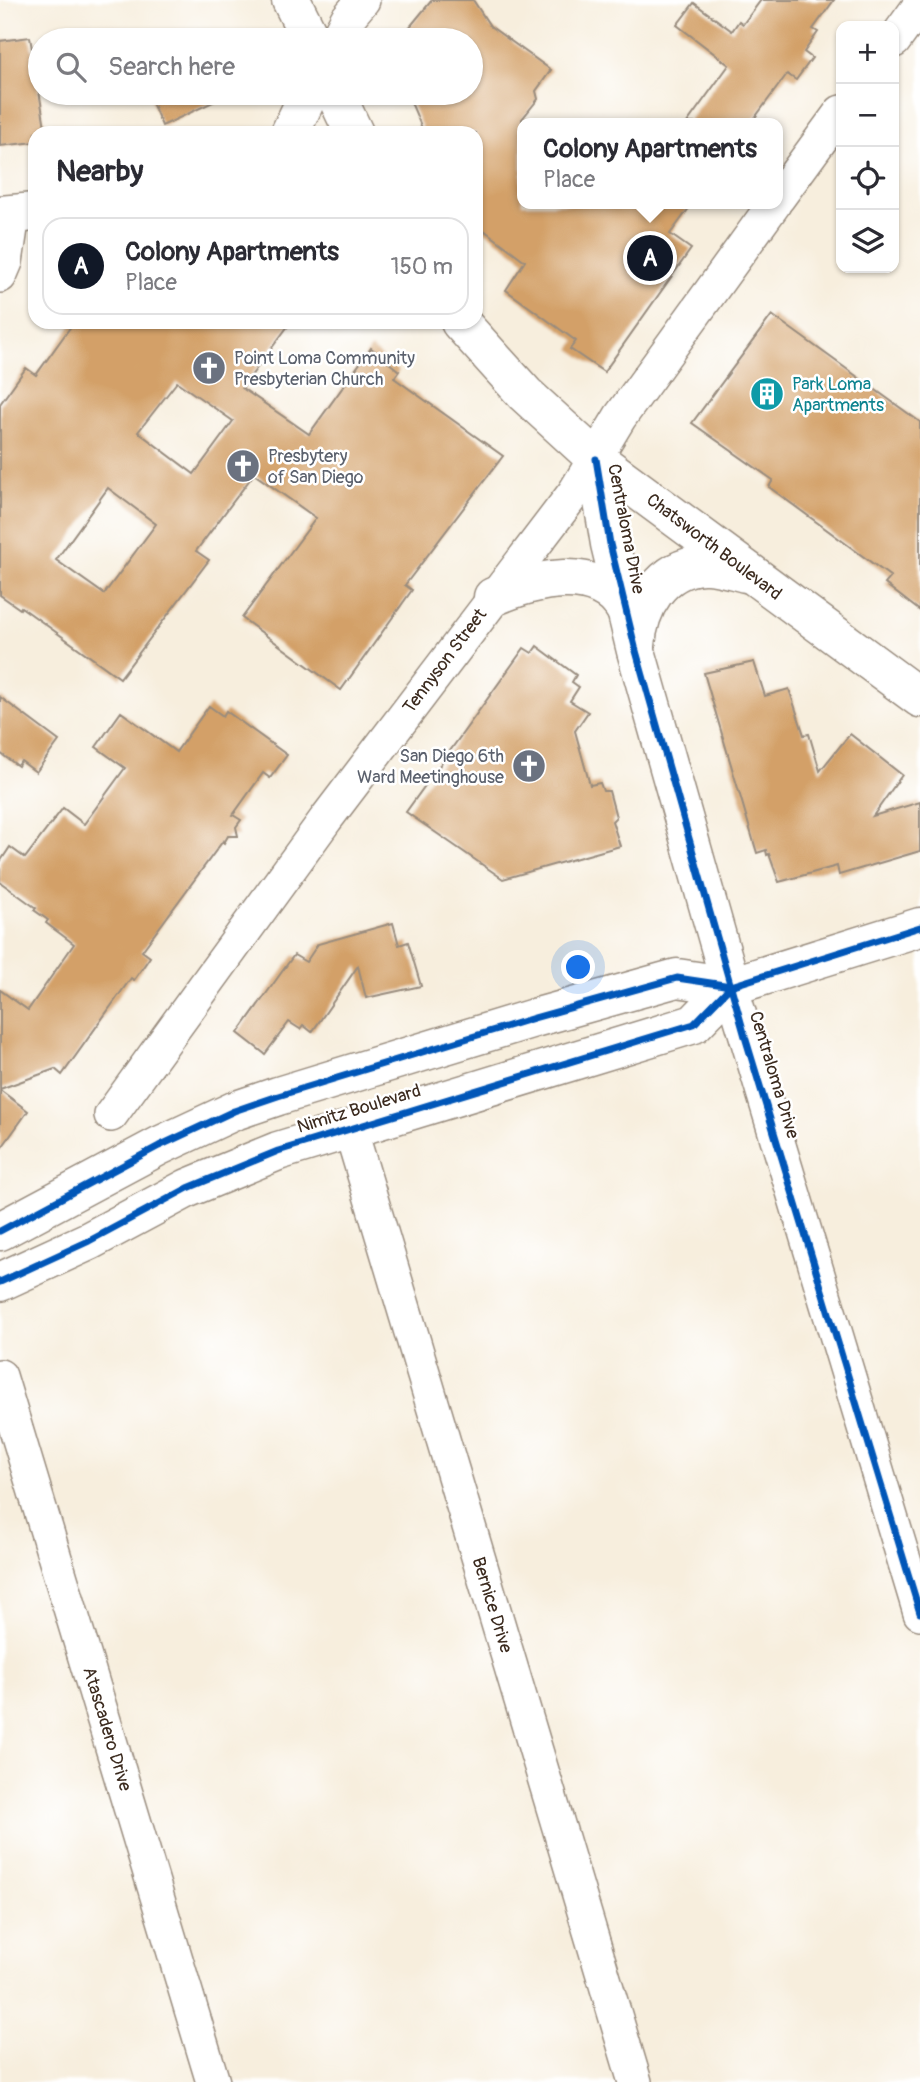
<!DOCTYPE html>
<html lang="en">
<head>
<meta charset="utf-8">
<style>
  body { margin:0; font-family:Pangolin,sans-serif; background:#f7f7f7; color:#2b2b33 }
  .controls { position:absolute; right:21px; top:21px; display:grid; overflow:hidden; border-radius:14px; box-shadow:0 2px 5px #0004 }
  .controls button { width:63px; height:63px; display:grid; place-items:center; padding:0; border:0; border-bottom:2px solid #e1e1e2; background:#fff; color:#2b2b33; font:35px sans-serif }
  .you { position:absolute; left:579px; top:968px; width:24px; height:24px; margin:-18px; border:5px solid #fff; border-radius:50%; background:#1a73e8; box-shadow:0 0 0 10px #1a73e833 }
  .badge { display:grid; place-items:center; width:46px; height:46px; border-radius:50%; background:#111827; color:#fff; font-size:23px; font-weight:700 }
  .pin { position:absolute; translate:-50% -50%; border:4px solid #fff; box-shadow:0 2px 7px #0006 }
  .popup { position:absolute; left:517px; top:118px; width:266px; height:91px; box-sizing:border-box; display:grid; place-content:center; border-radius:14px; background:#fff; filter:drop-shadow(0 2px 5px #0005); font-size:23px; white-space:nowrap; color:#7c7c81 }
  .popup b { font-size:26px; color:#2b2b33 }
  .popup::after { content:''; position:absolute; left:50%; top:100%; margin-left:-14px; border:14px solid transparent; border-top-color:#fff }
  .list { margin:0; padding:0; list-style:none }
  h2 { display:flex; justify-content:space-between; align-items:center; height:91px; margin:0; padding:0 28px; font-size:30px }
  h2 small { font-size:23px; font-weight:400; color:#7c7c81 }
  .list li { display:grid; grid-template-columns:46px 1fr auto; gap:21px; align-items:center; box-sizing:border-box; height:98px; margin:0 14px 14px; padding:0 14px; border:2px solid #e1e1e2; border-radius:21px }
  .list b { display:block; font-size:26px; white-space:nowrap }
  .list p { margin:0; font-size:23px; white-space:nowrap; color:#7c7c81 }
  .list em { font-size:23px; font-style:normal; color:#7c7c81 }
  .icon { flex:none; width:38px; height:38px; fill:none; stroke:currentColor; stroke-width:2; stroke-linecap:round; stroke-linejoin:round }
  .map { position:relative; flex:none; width:920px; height:2082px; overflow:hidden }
  .search { position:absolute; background:#fff; box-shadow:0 2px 5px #0004; left:28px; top:28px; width:455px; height:77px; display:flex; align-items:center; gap:18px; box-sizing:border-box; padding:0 24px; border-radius:38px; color:#7c7c81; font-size:26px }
  .panel { position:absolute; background:#fff; box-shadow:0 2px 5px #0004; left:28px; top:126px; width:455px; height:203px; border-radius:21px }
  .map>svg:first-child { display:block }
  .building { fill:#d3a067; fill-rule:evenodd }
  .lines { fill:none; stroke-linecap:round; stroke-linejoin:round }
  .street-casing { stroke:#998c7e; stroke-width:36 }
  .secondary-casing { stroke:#998c7e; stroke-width:41 }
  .primary-casing { stroke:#998c7e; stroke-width:41 }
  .street { stroke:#fff; stroke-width:33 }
  .secondary { stroke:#fff; stroke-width:38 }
  .primary { stroke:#fff; stroke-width:38 }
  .cycleway-casing { stroke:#fff; stroke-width:11 }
  .cycleway { stroke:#0057b8; stroke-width:7 }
  .labels { text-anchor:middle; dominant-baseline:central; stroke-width:5; stroke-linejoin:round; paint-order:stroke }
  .worship-label { font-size:18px; fill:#5b616d; stroke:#fff; text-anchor:start }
  .culture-label { font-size:18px; fill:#0d838f; stroke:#fff; text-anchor:start }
  .street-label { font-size:18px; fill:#3b2a1e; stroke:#fff }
</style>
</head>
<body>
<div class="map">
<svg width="920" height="2082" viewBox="0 0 920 2082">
  <rect width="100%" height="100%" fill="#fff"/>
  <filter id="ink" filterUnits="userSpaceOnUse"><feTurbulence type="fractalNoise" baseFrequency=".0143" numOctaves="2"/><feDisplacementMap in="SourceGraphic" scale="14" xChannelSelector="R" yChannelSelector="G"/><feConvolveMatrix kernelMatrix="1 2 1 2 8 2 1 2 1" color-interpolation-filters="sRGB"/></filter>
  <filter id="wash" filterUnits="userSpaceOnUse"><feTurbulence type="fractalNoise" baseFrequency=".00686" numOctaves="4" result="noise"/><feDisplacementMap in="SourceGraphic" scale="28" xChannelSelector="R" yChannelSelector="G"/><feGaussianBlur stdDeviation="1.57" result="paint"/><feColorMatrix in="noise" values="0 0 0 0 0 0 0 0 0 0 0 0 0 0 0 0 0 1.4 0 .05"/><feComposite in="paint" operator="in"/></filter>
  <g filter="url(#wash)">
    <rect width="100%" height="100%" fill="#f7eedd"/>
    <g id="blocks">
      <g class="building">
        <path d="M432,0H473L490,26L551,70L536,91L538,99L522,119V204H692L670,234L691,249L604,372L570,349L576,341L506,290L525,261L476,224V133H424L407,93H471V40H399Z"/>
        <path d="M761,0H834L813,29L818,32L804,52L812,58L796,80L787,74L751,123H687L729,65L677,25L694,3L732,31L739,21L743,24Z"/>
        <path d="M30,37L46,133H35V142L0,146V41Z"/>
        <path d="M148,93H232L162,126Z"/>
        <path d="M772,315L920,422V611L885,584L891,577L769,487L773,480L692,423Z"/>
        <path d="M74,322H291L242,388L309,434L371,348L399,371L394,378L503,456L405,585L412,590L341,690L242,618L316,518L254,474L196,551L209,560L120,678L21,607L20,609L0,595V404L26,368L36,375ZM177,382L233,421L194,474L138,432ZM108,488L156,524L104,594L56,560Z"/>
        <path d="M537,646L576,675L572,682L579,687L570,701L588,712L575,731L590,785L600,783L603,791H609L616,817L612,821L620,846L503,879L406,812L524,648L532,653Z"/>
        <path d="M754,662L765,696L789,689L804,735L809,734L820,771L850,734L902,775L873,816L920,802V851L839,875L837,866L779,882L769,854L767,855L766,850L757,853L704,673Z"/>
        <path d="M0,697L59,741L36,772L21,761L18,766L0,753Z"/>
        <path d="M209,706L223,716L226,711L287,755L270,778L263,773L233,815L241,820L236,827L238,836H228L224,843L223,841L142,951L150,957L134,980L131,978L62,1075L55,1069L0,1089V990L28,1010L74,944L46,923L48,920L34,910L36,908L0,882V862L10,847L25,858L63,808L84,824L125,768L96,747L121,712L176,752Z"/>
        <path d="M393,923L399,945L408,942L421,986L366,998L358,966L312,1032L303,1025L300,1029L289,1022L265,1054L238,1033L294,955L306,962L318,944Z"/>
        <path d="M0,1090L28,1111L0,1150Z"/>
      </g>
    </g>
  </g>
  <g filter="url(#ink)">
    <use href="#blocks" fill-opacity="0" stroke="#998c7e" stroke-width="2"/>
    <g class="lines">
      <g class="street-casing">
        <g id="street">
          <path d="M336,40L347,19L363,0"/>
          <path d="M894,41L920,5"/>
          <path d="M778,198L841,112"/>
          <path d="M0,276L6,262L13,215"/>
          <path d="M731,986L920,1613"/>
          <path d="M111,1115L326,819L574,493L620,417L774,204"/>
          <path d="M350,1128L635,2082"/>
          <path d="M0,1376L213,2082"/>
        </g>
      </g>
      <g class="secondary-casing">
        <g id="secondary">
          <path d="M291,0L311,40"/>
          <path d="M335,93L354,133"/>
          <path d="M290,133L309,93"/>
          <path d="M0,215L35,212"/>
          <path d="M460,322L525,394L596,459L920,698"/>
          <path d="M596,459L610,544L636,651L731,986"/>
          <path d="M493,597C532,580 598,562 625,609"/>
          <path d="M636,646C638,608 661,567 703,565C717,564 733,570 746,573"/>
        </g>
      </g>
      <g class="primary-casing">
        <g id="primary">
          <path d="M0,1231L159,1146L234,1111L278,1096L534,1018L677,978L731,986L920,927"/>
          <path d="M0,1282L89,1241L188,1188L278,1151L694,1024L731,986"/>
        </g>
      </g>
      <use href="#street" class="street"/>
      <use href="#secondary" class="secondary"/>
      <use href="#primary" class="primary"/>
      <g class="cycleway-casing">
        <g id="cycleway">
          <path d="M596,459L610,544L636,651L746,1040L920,1613"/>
          <path d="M0,1231L159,1146L234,1111L278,1096L534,1018L677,978L731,986L920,927"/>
          <path d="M0,1282L89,1241L188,1188L278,1151L694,1024L731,986"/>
        </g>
      </g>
      <use href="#cycleway" class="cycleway"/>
    </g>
  </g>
  <defs>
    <g id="church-disc" transform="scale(1.75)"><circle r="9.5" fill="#6b7280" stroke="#fff"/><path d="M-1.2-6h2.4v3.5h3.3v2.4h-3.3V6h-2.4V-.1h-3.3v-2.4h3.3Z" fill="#fff"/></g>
    <g id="building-disc" transform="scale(1.75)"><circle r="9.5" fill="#0f9aa8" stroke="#fff"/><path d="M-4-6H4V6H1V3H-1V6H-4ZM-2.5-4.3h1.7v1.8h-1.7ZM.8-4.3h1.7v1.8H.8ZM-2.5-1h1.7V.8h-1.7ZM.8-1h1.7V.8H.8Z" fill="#fff"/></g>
  </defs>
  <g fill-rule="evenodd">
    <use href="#church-disc" x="209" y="368"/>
    <use href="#building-disc" x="767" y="394"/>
    <use href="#church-disc" x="243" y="466"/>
    <use href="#church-disc" x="529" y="766"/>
  </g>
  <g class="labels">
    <g class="worship-label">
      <text x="234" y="358">Point Loma Community<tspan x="234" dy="21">Presbyterian Church</tspan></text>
      <text x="268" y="456">Presbytery<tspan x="268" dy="21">of San Diego</tspan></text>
      <text x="504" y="756" text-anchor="end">San Diego 6th<tspan x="504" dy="21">Ward Meetinghouse</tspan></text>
    </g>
    <g class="culture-label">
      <text x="792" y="384">Park Loma<tspan x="792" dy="21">Apartments</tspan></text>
    </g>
    <g class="street-label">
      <text transform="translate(626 529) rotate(79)">Centraloma Drive</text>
      <text transform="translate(714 547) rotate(37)">Chatsworth Boulevard</text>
      <text transform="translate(445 661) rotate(-53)">Tennyson Street</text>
      <text transform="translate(774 1075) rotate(73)">Centraloma Drive</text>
      <text transform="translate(359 1109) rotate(-17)">Nimitz Boulevard</text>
      <text transform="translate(492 1605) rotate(73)">Bernice Drive</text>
      <text transform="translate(107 1729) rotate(73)">Atascadero Drive</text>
    </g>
  </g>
</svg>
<div class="controls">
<button>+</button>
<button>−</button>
<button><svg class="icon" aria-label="locate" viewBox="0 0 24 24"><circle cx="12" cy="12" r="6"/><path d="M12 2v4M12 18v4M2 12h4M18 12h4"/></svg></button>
<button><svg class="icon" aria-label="layers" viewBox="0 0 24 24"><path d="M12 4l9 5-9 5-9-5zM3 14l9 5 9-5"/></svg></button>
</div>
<div class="you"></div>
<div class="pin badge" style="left:650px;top:258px">A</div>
<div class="popup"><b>Colony Apartments</b>Place</div>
<div class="search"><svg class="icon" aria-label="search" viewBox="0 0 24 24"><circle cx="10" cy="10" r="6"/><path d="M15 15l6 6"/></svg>Search here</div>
<section class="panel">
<h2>Nearby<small></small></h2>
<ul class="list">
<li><span class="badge">A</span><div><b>Colony Apartments</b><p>Place</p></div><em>150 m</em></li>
</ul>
</section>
</div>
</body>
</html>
